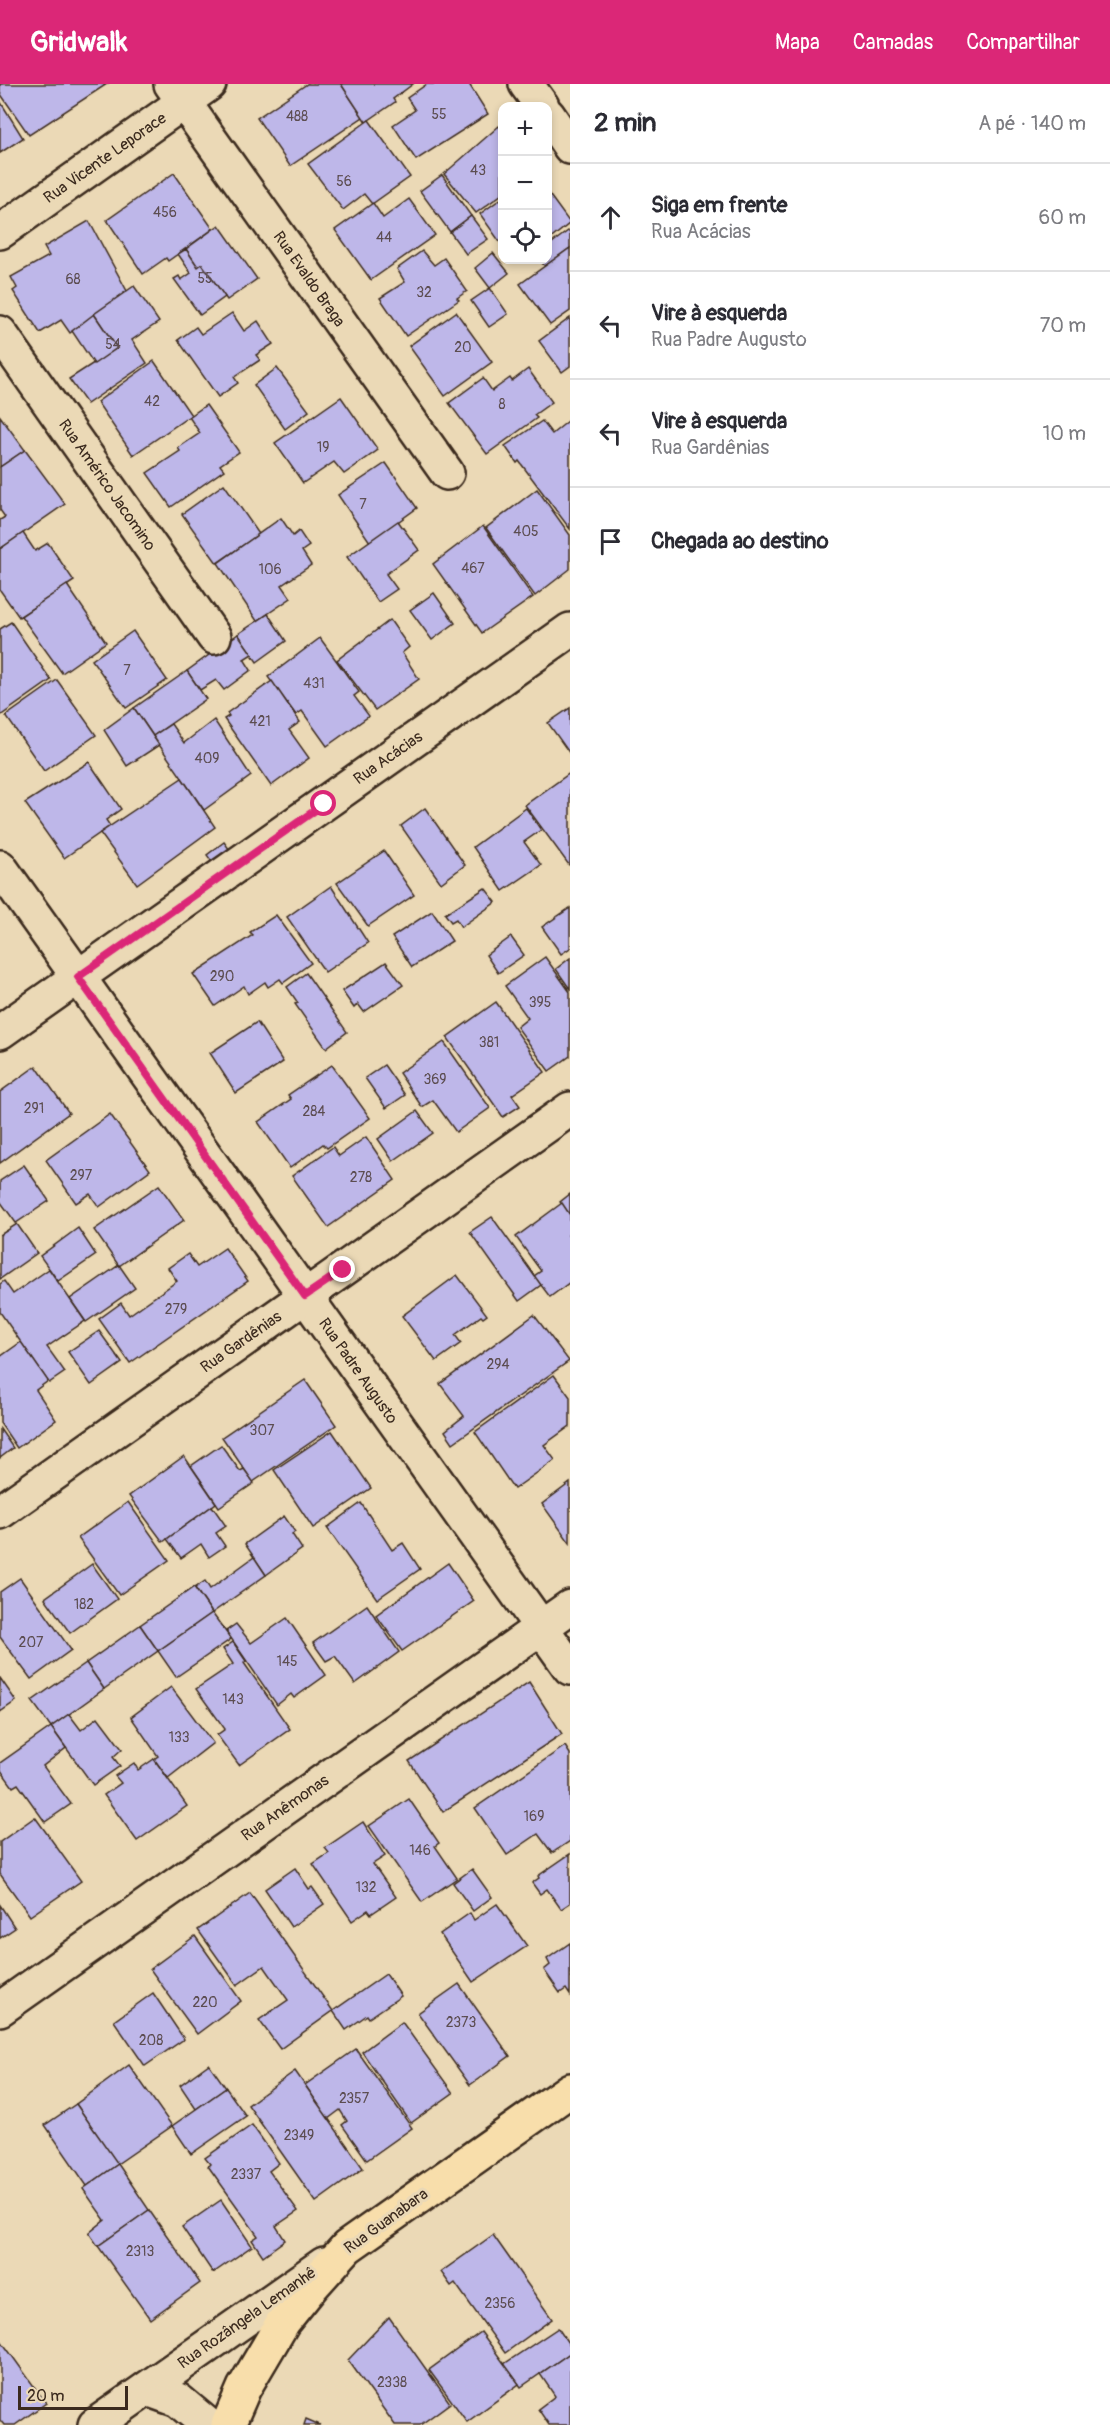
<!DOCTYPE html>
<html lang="pt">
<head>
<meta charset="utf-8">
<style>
  body { margin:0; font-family:Pangolin,sans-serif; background:#f2f2f3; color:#2b2b33 }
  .controls { position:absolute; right:18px; top:18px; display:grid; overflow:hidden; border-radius:12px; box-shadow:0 3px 9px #0003 }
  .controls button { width:54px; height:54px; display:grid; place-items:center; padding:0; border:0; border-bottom:2px solid #e1e1e2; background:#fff; color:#2b2b33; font:30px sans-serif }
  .scale { position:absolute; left:18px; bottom:15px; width:110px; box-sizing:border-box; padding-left:6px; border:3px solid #3b2a1e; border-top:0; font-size:16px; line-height:21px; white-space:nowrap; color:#3b2a1e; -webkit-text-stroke:4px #ebd9b6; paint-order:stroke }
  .stop { position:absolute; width:18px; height:18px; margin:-14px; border:4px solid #db2777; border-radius:50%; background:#fff }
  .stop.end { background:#db2777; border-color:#fff; box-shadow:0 2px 6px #0008 }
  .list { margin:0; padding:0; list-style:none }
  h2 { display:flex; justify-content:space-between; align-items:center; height:78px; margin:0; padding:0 24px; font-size:26px }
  h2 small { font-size:20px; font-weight:400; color:#7c7c81 }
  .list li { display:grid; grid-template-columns:39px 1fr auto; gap:18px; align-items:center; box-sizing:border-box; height:108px; padding:0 24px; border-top:2px solid #e1e1e2 }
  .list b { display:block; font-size:22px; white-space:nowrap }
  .list p { margin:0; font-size:20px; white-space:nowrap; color:#7c7c81 }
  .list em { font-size:20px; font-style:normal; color:#7c7c81 }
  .icon { flex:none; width:33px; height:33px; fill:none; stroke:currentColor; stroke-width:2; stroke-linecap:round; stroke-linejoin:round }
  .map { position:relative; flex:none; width:570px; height:2341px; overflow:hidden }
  header { display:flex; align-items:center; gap:36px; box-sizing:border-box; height:84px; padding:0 30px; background:#db2777; color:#fff }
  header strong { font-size:28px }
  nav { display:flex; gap:33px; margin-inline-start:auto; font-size:21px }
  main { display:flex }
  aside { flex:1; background:#fff }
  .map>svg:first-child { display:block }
  .building { fill:#beb7e9; stroke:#3b2a1e; stroke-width:1.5 }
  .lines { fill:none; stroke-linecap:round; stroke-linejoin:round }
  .minor-casing { stroke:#3b2a1e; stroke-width:38 }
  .major-casing { stroke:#3b2a1e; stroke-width:38 }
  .minor { stroke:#ebd9b6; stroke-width:33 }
  .major { stroke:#f8deab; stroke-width:33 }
  .route { stroke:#db2777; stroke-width:8 }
  .labels { text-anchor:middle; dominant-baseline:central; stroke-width:6; stroke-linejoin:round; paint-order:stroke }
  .number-label { font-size:14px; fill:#5c4d51 }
  .street-label { font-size:16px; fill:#3b2a1e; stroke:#ebd9b6 }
</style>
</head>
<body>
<header>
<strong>Gridwalk</strong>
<nav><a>Mapa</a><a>Camadas</a><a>Compartilhar</a></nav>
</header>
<main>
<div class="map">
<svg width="570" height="2341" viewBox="0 0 570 2341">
  <rect width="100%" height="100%" fill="#ebd9b6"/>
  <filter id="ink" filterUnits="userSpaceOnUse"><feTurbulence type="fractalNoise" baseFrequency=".0167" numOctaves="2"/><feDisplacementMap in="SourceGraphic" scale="12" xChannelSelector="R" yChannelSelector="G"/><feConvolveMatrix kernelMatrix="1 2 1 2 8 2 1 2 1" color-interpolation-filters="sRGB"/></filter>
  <g filter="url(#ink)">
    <g class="building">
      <path d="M0,0H107L29,51L0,9Z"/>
      <path d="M307,0H341L363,33L290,82L257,34Z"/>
      <path d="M341,0H413L393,15L395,18L366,38Z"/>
      <path d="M427,0H469L488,30L416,76L393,41L415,26L407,14Z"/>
      <path d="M0,17L23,54L0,69Z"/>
      <path d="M369,36L410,93L372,120L364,110L343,126L308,80Z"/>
      <path d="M499,42L502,46V110L476,129L444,90Z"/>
      <path d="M174,89L213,145L168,177L166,174L143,190L107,136Z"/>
      <path d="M442,91L471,132L450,148L420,107Z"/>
      <path d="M548,109L570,139L548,157Z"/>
      <path d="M502,114V161L480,130Z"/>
      <path d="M409,115L435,151L371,196L335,146L373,119L383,134Z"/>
      <path d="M471,132L488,155L466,170L450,148Z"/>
      <path d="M89,137L127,207L70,249L61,236L40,249L13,207L17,204L11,193L49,172L44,163Z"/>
      <path d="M219,141L257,195L227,216L202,180L198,183L186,165Z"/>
      <path d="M568,147L570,149V164L545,182L539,176H548V162Z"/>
      <path d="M570,164V227L550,241L520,200Z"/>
      <path d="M186,165L198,183L202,180L225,213L200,231L174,195L179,192L181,196L191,189L178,170Z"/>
      <path d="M422,167L434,181L444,174L467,207L457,214L459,216L406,252L380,214L405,198L397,185Z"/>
      <path d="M493,169L509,189L490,204L475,184Z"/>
      <path d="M134,202L159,238L132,256L147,279L87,320L69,295L117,264L94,230Z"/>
      <path d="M490,204L508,230L489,243L471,217Z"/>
      <path d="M456,228L492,278L445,312L409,262Z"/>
      <path d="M232,229L244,247L258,237L273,260L256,271L260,276L234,293L238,299L218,313L178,256L196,243L201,250Z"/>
      <path d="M94,230L117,264L94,280L72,247Z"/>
      <path d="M570,234V282L562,288L539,257Z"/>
      <path d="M154,277L191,331L133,371L97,318Z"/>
      <path d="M277,284L309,327L285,345L254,301Z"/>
      <path d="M528,285L552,318L534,331L537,334L487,370L449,319L483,294L492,307L510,294L512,297Z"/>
      <path d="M341,313L378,366L344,390L334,378L303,399L275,359Z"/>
      <path d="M206,321L239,368L220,381L224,386L171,423L147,389L180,367L178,364L200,349L189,333Z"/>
      <path d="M0,332L25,366L0,383Z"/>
      <path d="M542,337L552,350L568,337L570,340V445L519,377L517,379L505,362Z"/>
      <path d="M25,366L65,420L0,465V436L5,433L0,426V383Z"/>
      <path d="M386,379L417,424L370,458L338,411Z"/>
      <path d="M224,400L259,450L217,479L182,430Z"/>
      <path d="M537,405L570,451V485L535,512L486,444Z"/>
      <path d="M281,434L293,452L299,447L309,462L302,467L311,481L282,501L291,514L257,537L218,479Z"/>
      <path d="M398,437L419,466L386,490L397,505L378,518L347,473Z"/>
      <path d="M483,442L533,513L482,549L433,480Z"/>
      <path d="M23,449L35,467L48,459L74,497L19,533L0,506V465Z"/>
      <path d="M67,501L106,558L62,589L21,532Z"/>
      <path d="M434,509L455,539L432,556L410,526Z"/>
      <path d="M268,530L286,557L257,578L238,550Z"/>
      <path d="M390,536L409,563L402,569L419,595L375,626L337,576Z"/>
      <path d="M11,538L51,596L0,632V545Z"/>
      <path d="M133,547L167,596L126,624L92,576Z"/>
      <path d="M238,550L252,570L244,575L251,586L224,606L216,596L200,606L187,587Z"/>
      <path d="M320,554L359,608L354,612L369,632L327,662L302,627L296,631L268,593Z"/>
      <path d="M187,587L206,615L153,652L134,624Z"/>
      <path d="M57,596L96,651L44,687L6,632Z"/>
      <path d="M272,597L300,638L289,646L309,674L271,702L224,635L229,632L227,629Z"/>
      <path d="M134,624L159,661L127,682L104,646Z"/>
      <path d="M570,624V670L548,639Z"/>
      <path d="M214,636L251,692L204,726L153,652L171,640L184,659Z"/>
      <path d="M89,678L121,725L106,736L110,742L64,774L25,719Z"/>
      <path d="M570,689V781H569L525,721Z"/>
      <path d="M182,694L215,743L137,800L100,749Z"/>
      <path d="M425,724L465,781L441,799L401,742Z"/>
      <path d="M526,724L541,746L524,758L541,781L503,807L473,763Z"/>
      <path d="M224,758L230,766L213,779L207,771Z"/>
      <path d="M384,767L414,811L368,842L337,799Z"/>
      <path d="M331,802L368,859L325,888L287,833Z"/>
      <path d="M485,804L496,818L461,843L456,835L451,838L445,830Z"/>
      <path d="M570,824V864L561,870L542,843Z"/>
      <path d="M432,827L452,857L412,883L392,853Z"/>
      <path d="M276,831L311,879L283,899L280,895L268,903L265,898L248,910L244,902L215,922L193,890L253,851L250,848Z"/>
      <path d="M511,853L524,871L498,889L486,871Z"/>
      <path d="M545,873L570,908V972L549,987L517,943L528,934L505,902Z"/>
      <path d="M570,874V905L556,885Z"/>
      <path d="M386,878L403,901L364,928L358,920L354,924L342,907Z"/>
      <path d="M306,889L347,948L326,964L295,920L298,919L287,903Z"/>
      <path d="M496,918L545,988L512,1011L520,1022L503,1033L447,953Z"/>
      <path d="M257,938L283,978L236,1009L210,969Z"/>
      <path d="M444,958L490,1024L456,1048L433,1016L422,1023L399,989Z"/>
      <path d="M332,981L370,1034L327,1064L323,1060L290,1084L258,1038L291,1015L288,1011Z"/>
      <path d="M384,981L405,1011L386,1024L365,994Z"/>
      <path d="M36,982L69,1029L0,1079V1008Z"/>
      <path d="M417,1027L433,1049L393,1077L378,1055Z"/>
      <path d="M110,1030L150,1086L99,1123L90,1110L76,1119L46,1076Z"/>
      <path d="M366,1053L395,1096L328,1143L292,1092L333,1063L339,1072Z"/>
      <path d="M24,1081L49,1117L16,1139L0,1117V1097Z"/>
      <path d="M159,1101L184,1136L119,1182L94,1146Z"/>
      <path d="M570,1110V1131L560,1118Z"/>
      <path d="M562,1119L570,1131V1149L568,1151L570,1154V1198L550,1213L534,1192L541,1187L516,1153Z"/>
      <path d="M492,1133L541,1201L519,1217L470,1148Z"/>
      <path d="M17,1140L37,1169L0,1195V1151Z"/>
      <path d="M78,1144L96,1171L58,1197L40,1172Z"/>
      <path d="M225,1164L248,1197L130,1279L99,1235L121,1219L129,1231L177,1197L168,1184L188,1170L197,1183Z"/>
      <path d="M119,1181L135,1204L86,1238L70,1215Z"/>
      <path d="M49,1185L85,1237L47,1263L65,1288L49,1299L0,1228V1200L4,1197L13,1210Z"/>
      <path d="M457,1191L487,1231L483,1234L481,1232L455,1251L461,1259L436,1277L402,1232Z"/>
      <path d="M534,1231L569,1277L453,1359L445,1347L464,1332L440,1300Z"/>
      <path d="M99,1247L122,1279L91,1301L68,1268Z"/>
      <path d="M21,1258L48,1297L36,1306L56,1336L17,1364L0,1339V1273Z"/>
      <path d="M554,1291L570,1313V1342L544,1361L555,1376L514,1405L475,1348Z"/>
      <path d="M305,1296L336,1341L253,1398L222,1353Z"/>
      <path d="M0,1345L13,1364L0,1374Z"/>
      <path d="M332,1347L371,1404L313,1444L274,1386Z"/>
      <path d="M221,1361L240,1387L244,1385L254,1399L219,1423L191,1382Z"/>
      <path d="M184,1372L216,1419L163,1458L129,1412Z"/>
      <path d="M570,1399V1459L542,1420Z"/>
      <path d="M128,1418L169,1476L119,1511L78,1454Z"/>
      <path d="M361,1419L392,1466L403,1459L420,1485L377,1515L327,1444Z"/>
      <path d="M212,1422L226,1442L216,1449L225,1462L209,1473L201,1460L181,1474L167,1455Z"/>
      <path d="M284,1432L295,1448L292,1450L302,1465L266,1491L245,1460Z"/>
      <path d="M254,1473L266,1491L212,1529L195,1504L205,1497L210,1505Z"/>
      <path d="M448,1479L474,1517L402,1567L376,1531Z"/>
      <path d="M92,1480L117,1515L70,1549L45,1514Z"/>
      <path d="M20,1494L71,1566L31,1595L0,1553V1508Z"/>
      <path d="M194,1503L212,1529L158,1567L140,1541Z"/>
      <path d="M367,1521L399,1568L355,1600L335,1572L326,1577L313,1559Z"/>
      <path d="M212,1529L231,1555L176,1593L158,1567Z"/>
      <path d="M287,1534L326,1591L294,1614L291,1610L277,1621L226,1547L236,1540L251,1559Z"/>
      <path d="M140,1541L158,1567L104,1605L86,1579Z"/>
      <path d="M233,1558L246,1577L244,1579L290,1645L239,1681L217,1651L225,1645L196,1605L233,1580L223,1565Z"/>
      <path d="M86,1579L104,1605L51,1643L32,1617Z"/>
      <path d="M0,1594L16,1617L0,1628Z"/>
      <path d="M529,1598L562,1650L443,1728L409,1677Z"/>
      <path d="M171,1603L213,1659L168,1694L154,1675L158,1672L131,1633Z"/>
      <path d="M69,1630L81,1646L98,1633L122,1665L113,1673L120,1682L93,1701L51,1643Z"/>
      <path d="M51,1643L66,1664L43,1682L71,1720L45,1738L18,1700L13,1703L0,1685V1679Z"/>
      <path d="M565,1662L570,1670V1757L552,1769L538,1750L507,1771L475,1724Z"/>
      <path d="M154,1675L187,1722L137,1757L104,1711L121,1699L115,1692L134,1679L138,1686Z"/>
      <path d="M409,1715L439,1759L435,1762L457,1794L422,1818L369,1742Z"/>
      <path d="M35,1733L81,1797L30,1832L0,1790V1758Z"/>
      <path d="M363,1738L385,1772L373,1780L396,1813L371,1830L368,1826L352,1837L313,1780L329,1769L325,1764Z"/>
      <path d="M570,1770V1819L561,1825L547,1805L540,1810L532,1799L539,1794L538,1792Z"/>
      <path d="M295,1784L309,1805L312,1803L324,1820L291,1843L265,1805Z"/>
      <path d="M472,1785L492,1813L473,1827L453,1799Z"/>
      <path d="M250,1809L333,1927L280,1965L259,1936L288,1916L264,1882L237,1901L198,1846Z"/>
      <path d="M497,1820L527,1862L473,1898L440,1850L470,1829L474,1836Z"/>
      <path d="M0,1821L15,1844L0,1854Z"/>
      <path d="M195,1852L241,1917L197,1950L150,1885Z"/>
      <path d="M570,1859V1911L566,1905L560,1909L544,1886L550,1881L547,1875Z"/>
      <path d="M386,1890L401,1912L369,1934L367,1931L346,1946L333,1927Z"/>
      <path d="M459,1900L510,1972L470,2001L418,1929Z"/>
      <path d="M153,1909L184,1955L145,1982L114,1937Z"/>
      <path d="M402,1938L453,2009L411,2039L362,1968Z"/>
      <path d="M356,1965L412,2044L367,2076L342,2041L347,2037L340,2026L328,2035L305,2001Z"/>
      <path d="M209,1980L226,2004L196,2025L180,2001Z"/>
      <path d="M129,1981L172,2042L117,2080L76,2020Z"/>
      <path d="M295,1987L363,2084L316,2118L248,2021Z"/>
      <path d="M226,2004L246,2032L191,2070L172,2042Z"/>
      <path d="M76,2020L118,2080L87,2102L45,2041Z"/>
      <path d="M252,2041L279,2079L269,2087L298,2127L276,2142L285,2156L263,2172L252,2156L258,2152L208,2082L210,2080L205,2074Z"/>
      <path d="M118,2080L149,2126L98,2162L89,2149L105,2136L83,2105Z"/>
      <path d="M221,2116L252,2162L213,2189L182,2143Z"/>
      <path d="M149,2126L200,2199L150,2235L98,2162Z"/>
      <path d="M493,2151L552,2235L505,2269L455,2199L451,2202L441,2188Z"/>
      <path d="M389,2233L450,2319L420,2341H395L348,2276Z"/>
      <path d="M558,2244L570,2262V2269L521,2303L504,2280Z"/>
      <path d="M481,2248L519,2300L467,2338L429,2286Z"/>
      <path d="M0,2255L46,2319L15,2341H4L0,2336Z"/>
      <path d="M570,2269V2341H549L538,2325L555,2312L540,2290Z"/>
      <path d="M306,2335L320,2341H304Z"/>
    </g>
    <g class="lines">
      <g class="minor-casing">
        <g id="minor">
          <path d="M171,0L447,389"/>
          <path d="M526,0L542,22"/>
          <path d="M548,31L570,63"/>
          <path d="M0,148L209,0"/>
          <path d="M0,249L214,553"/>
          <path d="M0,783L570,1584"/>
          <path d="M0,948L570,546"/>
          <path d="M0,1428L570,1025"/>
          <path d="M0,1925L570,1523"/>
          <path d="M147,2305L178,2316L208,2341"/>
          <path d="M95,2341L324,2180"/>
        </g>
      </g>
      <g class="major-casing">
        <path id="major" d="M228,2341L244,2304L283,2238L312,2202L347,2163L570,2006"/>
      </g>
      <use href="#minor" class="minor"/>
      <use href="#major" class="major"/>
    </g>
  </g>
  <g class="lines" filter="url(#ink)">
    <path class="route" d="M324,720L78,893L305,1212L343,1186"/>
  </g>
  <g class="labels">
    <g class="number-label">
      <text x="439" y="30">55</text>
      <text x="297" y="32">488</text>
      <text x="478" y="86">43</text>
      <text x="344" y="97">56</text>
      <text x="165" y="128">456</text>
      <text x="384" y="153">44</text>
      <text x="205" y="194">55</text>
      <text x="73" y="195">68</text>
      <text x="424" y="208">32</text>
      <text x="113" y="260">54</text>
      <text x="463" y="263">20</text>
      <text x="152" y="317">42</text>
      <text x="502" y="320">8</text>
      <text x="323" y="363">19</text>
      <text x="363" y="420">7</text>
      <text x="526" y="447">405</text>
      <text x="473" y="484">467</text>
      <text x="270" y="485">106</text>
      <text x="127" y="586">7</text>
      <text x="314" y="599">431</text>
      <text x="260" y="637">421</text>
      <text x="207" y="674">409</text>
      <text x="222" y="892">290</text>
      <text x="540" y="918">395</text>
      <text x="489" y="958">381</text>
      <text x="435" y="995">369</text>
      <text x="34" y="1024">291</text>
      <text x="314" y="1027">284</text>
      <text x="81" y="1091">297</text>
      <text x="361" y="1093">278</text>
      <text x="176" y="1225">279</text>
      <text x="498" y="1280">294</text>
      <text x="262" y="1346">307</text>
      <text x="84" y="1520">182</text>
      <text x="31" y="1558">207</text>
      <text x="287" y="1577">145</text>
      <text x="233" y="1615">143</text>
      <text x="179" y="1653">133</text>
      <text x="534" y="1732">169</text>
      <text x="420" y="1766">146</text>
      <text x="366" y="1803">132</text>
      <text x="205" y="1918">220</text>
      <text x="461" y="1938">2373</text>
      <text x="151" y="1956">208</text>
      <text x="354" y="2014">2357</text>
      <text x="299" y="2051">2349</text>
      <text x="246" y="2090">2337</text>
      <text x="140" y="2167">2313</text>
      <text x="500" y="2219">2356</text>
      <text x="392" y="2298">2338</text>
    </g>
    <g class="street-label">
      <text transform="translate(105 74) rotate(-35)">Rua Vicente Leporace</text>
      <text transform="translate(309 195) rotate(55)">Rua Evaldo Braga</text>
      <text transform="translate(107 401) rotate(55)">Rua Américo Jacomino</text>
      <text transform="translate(388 674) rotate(-35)">Rua Acácias</text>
      <text transform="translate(241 1258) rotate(-35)">Rua Gardênias</text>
      <text transform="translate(358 1287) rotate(55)">Rua Padre Augusto</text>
      <text transform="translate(285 1724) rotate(-35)">Rua Anêmonas</text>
      <text transform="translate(386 2137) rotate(-36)">Rua Guanabara</text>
      <text transform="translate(247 2234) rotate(-35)">Rua Rozângela Lemanhê</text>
    </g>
  </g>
</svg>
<div class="controls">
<button>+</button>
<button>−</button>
<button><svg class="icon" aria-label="locate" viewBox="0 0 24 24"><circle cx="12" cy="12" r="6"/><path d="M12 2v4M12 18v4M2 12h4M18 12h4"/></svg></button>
</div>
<div class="scale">20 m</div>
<div class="stop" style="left:324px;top:720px"></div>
<div class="stop end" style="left:343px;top:1186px"></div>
</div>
<aside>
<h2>2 min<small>A pé · 140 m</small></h2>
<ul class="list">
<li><svg class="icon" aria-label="ahead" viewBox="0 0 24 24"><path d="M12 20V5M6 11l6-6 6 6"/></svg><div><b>Siga em frente</b><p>Rua Acácias</p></div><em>60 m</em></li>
<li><svg class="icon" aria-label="left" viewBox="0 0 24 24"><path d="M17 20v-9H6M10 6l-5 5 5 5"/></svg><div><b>Vire à esquerda</b><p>Rua Padre Augusto</p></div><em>70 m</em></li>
<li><svg class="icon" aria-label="left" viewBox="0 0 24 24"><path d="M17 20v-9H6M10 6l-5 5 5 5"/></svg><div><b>Vire à esquerda</b><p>Rua Gardênias</p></div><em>10 m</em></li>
<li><svg class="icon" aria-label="arrive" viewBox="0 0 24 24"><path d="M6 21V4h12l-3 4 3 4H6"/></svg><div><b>Chegada ao destino</b></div></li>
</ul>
</aside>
</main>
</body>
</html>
